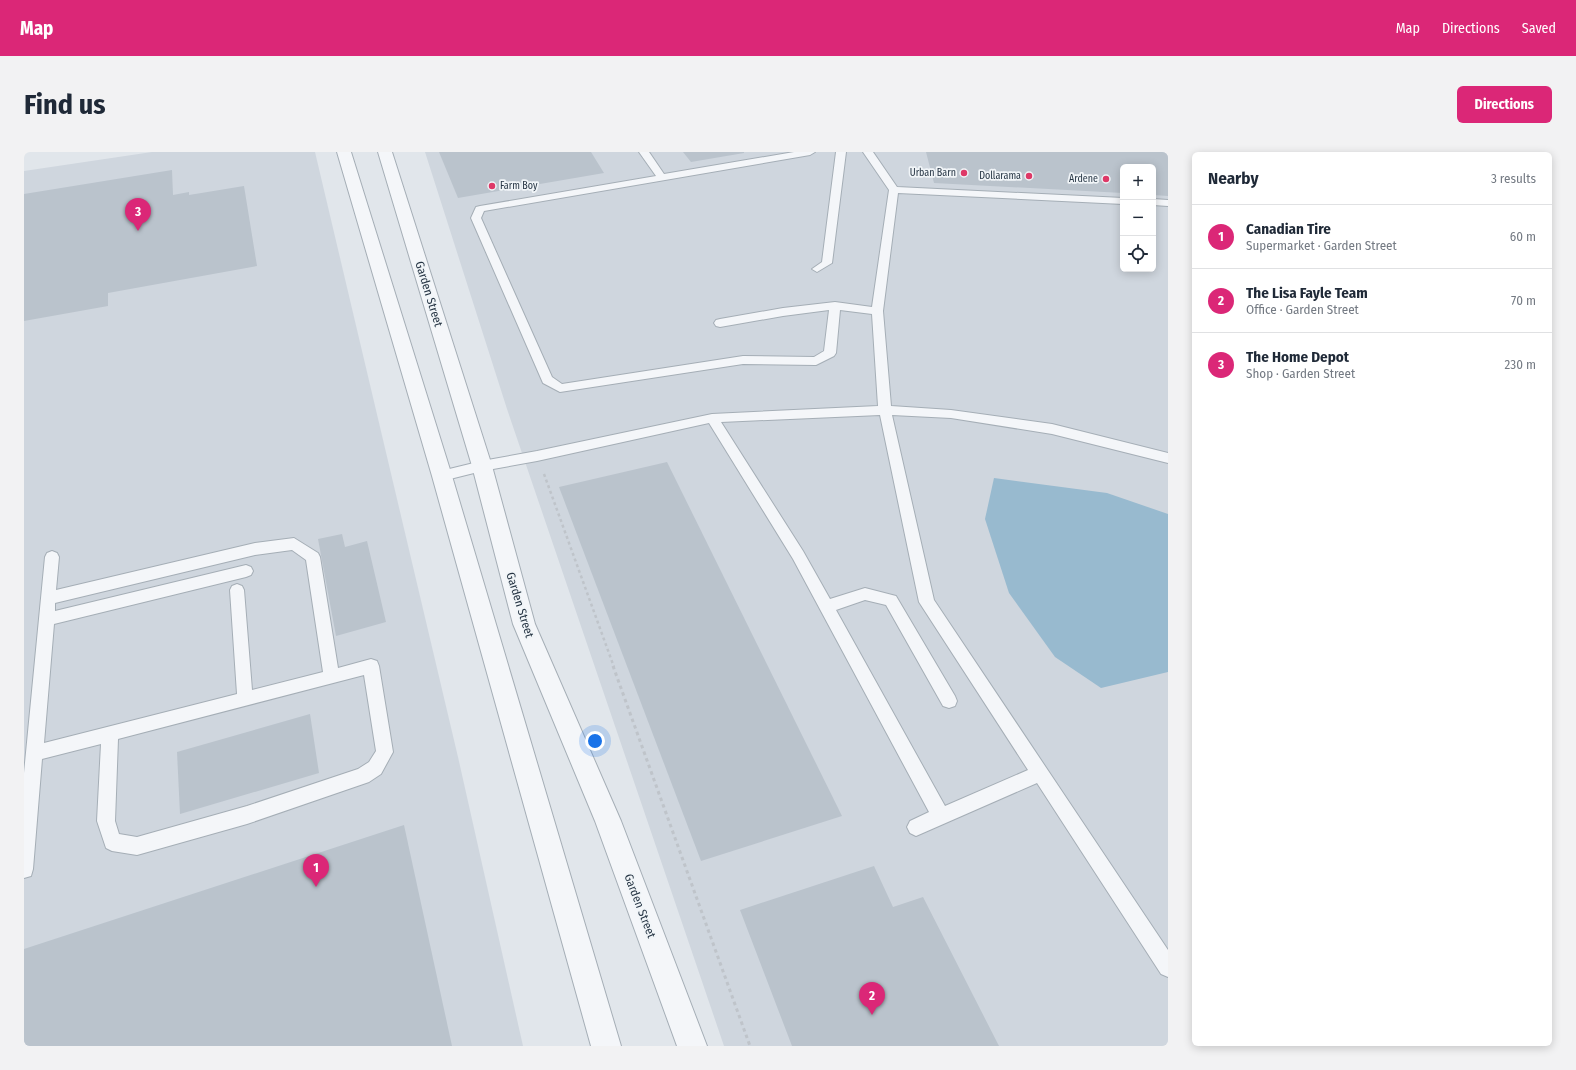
<!DOCTYPE html>
<html lang="en">
<head>
<meta charset="utf-8">
<style>
  body { margin:0; font-family:"Fira Sans Condensed",sans-serif; background:#f2f2f3; color:#1f2937 }
  .controls { position:absolute; right:12px; top:12px; display:grid; overflow:hidden; border-radius:6px; box-shadow:0 2px 10px #0003 }
  .controls button { width:36px; height:36px; display:grid; place-items:center; padding:0; border:0; border-bottom:1px solid #e0e1e3; background:#fff; color:#1f2937; font:20px sans-serif }
  .you { position:absolute; left:571px; top:589px; width:14px; height:14px; margin:-10px; border:3px solid #fff; border-radius:50%; background:#1a73e8; box-shadow:0 0 0 6px #1a73e833 }
  .badge { display:grid; place-items:center; width:26px; height:26px; border-radius:50%; background:#db2777; color:#fff; font-size:13px; font-weight:700 }
  .pin { position:absolute; translate:-50% -33px; filter:drop-shadow(0 1px 2px #0008) }
  .pin::after { content:''; position:absolute; top:21px; width:14px; height:12px; background:inherit; clip-path:polygon(0 0,100% 0,50% 100%) }
  .list { margin:0; padding:0; list-style:none }
  h2 { display:flex; justify-content:space-between; align-items:center; height:52px; margin:0; padding:0 16px; font-size:17px }
  h2 small { font-size:13px; font-weight:400; color:#747a83 }
  .list li { display:grid; grid-template-columns:26px 1fr auto; gap:12px; align-items:center; box-sizing:border-box; height:64px; padding:0 16px; border-top:1px solid #e0e1e3 }
  .list b { display:block; font-size:15px; white-space:nowrap }
  .list p { margin:0; font-size:13px; white-space:nowrap; color:#747a83 }
  .list em { font-size:13px; font-style:normal; color:#747a83 }
  .icon { flex:none; width:22px; height:22px; fill:none; stroke:currentColor; stroke-width:2; stroke-linecap:round; stroke-linejoin:round }
  .map { position:relative; flex:none; width:1144px; height:894px; overflow:hidden; border-radius:6px }
  header { display:flex; align-items:center; gap:24px; box-sizing:border-box; height:56px; padding:0 20px; background:#db2777; color:#fff }
  header strong { font-size:19px }
  nav { display:flex; gap:22px; margin-inline-start:auto; font-size:14px }
  .intro { display:flex; align-items:center; justify-content:space-between; box-sizing:border-box; height:96px; padding:0 24px }
  h1 { margin:0; font-size:28px }
  .button { padding:10px 18px; border-radius:6px; background:#db2777; color:#fff; font-size:14px; font-weight:700 }
  main { display:flex; gap:24px; padding:0 24px }
  aside { flex:1; background:#fff; border-radius:6px; box-shadow:0 2px 10px #0003 }
  .map>svg:first-child { display:block }
  .built { fill:#cfd6de; fill-rule:evenodd }
  .water { fill:#98bacf }
  .building { fill:#bac3cc }
  .lines { fill:none; stroke-linecap:round; stroke-linejoin:round }
  .service-casing { stroke:#a5aeb6; stroke-width:2 }
  .tertiary-casing { stroke:#a5aeb6; stroke-width:2 }
  .path-far1 { stroke:#bfc4ca; stroke-width:2.5; stroke-dasharray:3 3; stroke-linecap:butt }
  .path { stroke:#bfc4ca; stroke-width:3; stroke-dasharray:3.5 3.5; stroke-linecap:butt }
  .service { fill:#f4f6f9; fill-rule:evenodd }
  .tertiary { fill:#f4f6f9; fill-rule:evenodd }
  .poi-dot { fill:#de3867; stroke:#f1f5f8; stroke-width:1.5 }
  .labels { text-anchor:middle; dominant-baseline:central; stroke-width:3.5; stroke-linejoin:round; paint-order:stroke }
  .far-poi-label { font-size:10px; fill:#273645; stroke:#f1f5f8; text-anchor:end }
  .street-label { font-size:12px; fill:#273645; stroke:#f1f5f8 }
</style>
</head>
<body>
<header>
<strong>Map</strong>
<nav><a>Map</a><a>Directions</a><a>Saved</a></nav>
</header>
<div class="intro"><h1>Find us</h1><a class="button">Directions</a></div>
<main>
<div class="map">
<svg width="1144" height="894" viewBox="0 0 1144 894">
  <rect width="100%" height="100%" fill="#e1e6eb"/>
  <g class="built">
    <path d="M128,0H291L434,605L499,894H0V19Z"/>
    <path d="M401,0H1144V894H700L483,257ZM1099,15H1129V117H1099Z"/>
  </g>
  <path class="water" d="M970,326L1083,341L1144,362V520L1077,536L1031,505L985,441L961,367Z"/>
  <g class="building">
    <path d="M415,0H567L580,21L434,46Z"/>
    <path d="M659,0H720V1L667,10Z"/>
    <path d="M902,0H1144V44L1129,43V15H1099V41L910,31Z"/>
    <path d="M148,18L149,43L165,40V43L220,34L233,114L84,141V154L0,169V42Z"/>
    <path d="M643,310L818,664L677,709L535,335Z"/>
    <path d="M318,382L321,395L343,389L362,470L312,484L294,387Z"/>
    <path d="M286,562L295,621L156,662L153,600Z"/>
    <path d="M380,673L428,894H0V797Z"/>
    <path d="M850,714L869,755L899,745L975,894H768L716,758Z"/>
  </g>
  <g class="lines">
    <g class="service-casing">
      <g id="service">
        <path d="M615,0H625L640,22L770,0H791L786,3L460,59L457,66L528,225L538,232L719,204L790,205L800,199L805,158L759,164L696,175L692,174L690,171L692,168L696,167L759,156L811,150L848,155L865,38L839,0H849L873,35L1099,46V52L874,41L859,159L867,254L927,258L1028,272L1144,301V311L1028,282L927,266L868,263L910,448L1144,798V825L1137,822L1013,631L892,684L886,681L883,675L886,669L905,660L769,407L685,271L513,309L458,319L418,329L413,328L411,324L413,320L458,309L513,299L688,262L854,254L848,162L816,158L812,201L810,204L792,213L719,212L536,240L519,231L447,66L452,55L456,54L632,24ZM856,263L895,450L1004,618L921,654L812,458L841,448L862,453L919,554L925,556L931,554L933,549L931,544L872,444L841,436L806,447L779,399L697,270Z"/>
        <path d="M812,0H822L808,111L793,120L788,117L798,110Z"/>
        <path d="M1129,47L1144,48V54L1129,53Z"/>
        <path d="M270,386L294,401L296,405L314,516L347,507L353,509L355,514L369,600L357,622L345,630L223,672L113,703L88,699L82,696L73,669L77,592L18,607L9,717L7,724L0,726V621L21,405L23,401L28,399L33,401L35,405L32,438L231,391ZM268,398L282,408L299,520L228,538L220,438L218,434L213,432L208,434L206,438L213,542L20,591L30,472L222,425L227,423L229,419L227,415L222,413L31,459V451L231,403ZM340,523L352,599L345,610L334,617L223,654L113,685L95,682L91,669L94,587Z"/>
      </g>
    </g>
    <g class="tertiary-casing">
      <g id="tertiary">
        <path d="M313,0H327L428,324L597,894H567L408,324Z"/>
        <path d="M354,0H368L468,314L511,472L597,669L683,894H653L571,669L489,472L448,314Z"/>
      </g>
    </g>
    <path class="path-far1" d="M520,322L590,515"/>
    <path class="path" d="M589,514L726,894"/>
    <use href="#service" class="service"/>
    <use href="#tertiary" class="tertiary"/>
  </g>
  <g class="poi-dot">
    <circle cx="940" cy="21" r="4"/>
    <circle cx="1005" cy="24" r="4"/>
    <circle cx="1082" cy="27" r="4"/>
    <circle cx="468" cy="34" r="4"/>
  </g>
  <g class="labels">
    <g class="far-poi-label">
      <text x="932" y="21">Urban Barn</text>
      <text x="997" y="24">Dollarama</text>
      <text x="1074" y="27">Ardene</text>
      <text x="476" y="34" text-anchor="start">Farm Boy</text>
    </g>
    <g class="street-label">
      <text transform="translate(405 142) rotate(73)">Garden Street</text>
      <text transform="translate(496 453) rotate(73)">Garden Street</text>
      <text transform="translate(616 754) rotate(69)">Garden Street</text>
    </g>
  </g>
</svg>
<div class="controls">
<button>+</button>
<button>−</button>
<button><svg class="icon" aria-label="locate" viewBox="0 0 24 24"><circle cx="12" cy="12" r="6"/><path d="M12 2v4M12 18v4M2 12h4M18 12h4"/></svg></button>
</div>
<div class="you"></div>
<div class="pin badge" style="left:292px;top:735px">1</div>
<div class="pin badge" style="left:848px;top:863px">2</div>
<div class="pin badge" style="left:114px;top:79px">3</div>
</div>
<aside>
<h2>Nearby<small>3 results</small></h2>
<ul class="list">
<li><span class="badge">1</span><div><b>Canadian Tire</b><p>Supermarket · Garden Street</p></div><em>60 m</em></li>
<li><span class="badge">2</span><div><b>The Lisa Fayle Team</b><p>Office · Garden Street</p></div><em>70 m</em></li>
<li><span class="badge">3</span><div><b>The Home Depot</b><p>Shop · Garden Street</p></div><em>230 m</em></li>
</ul>
</aside>
</main>
</body>
</html>
